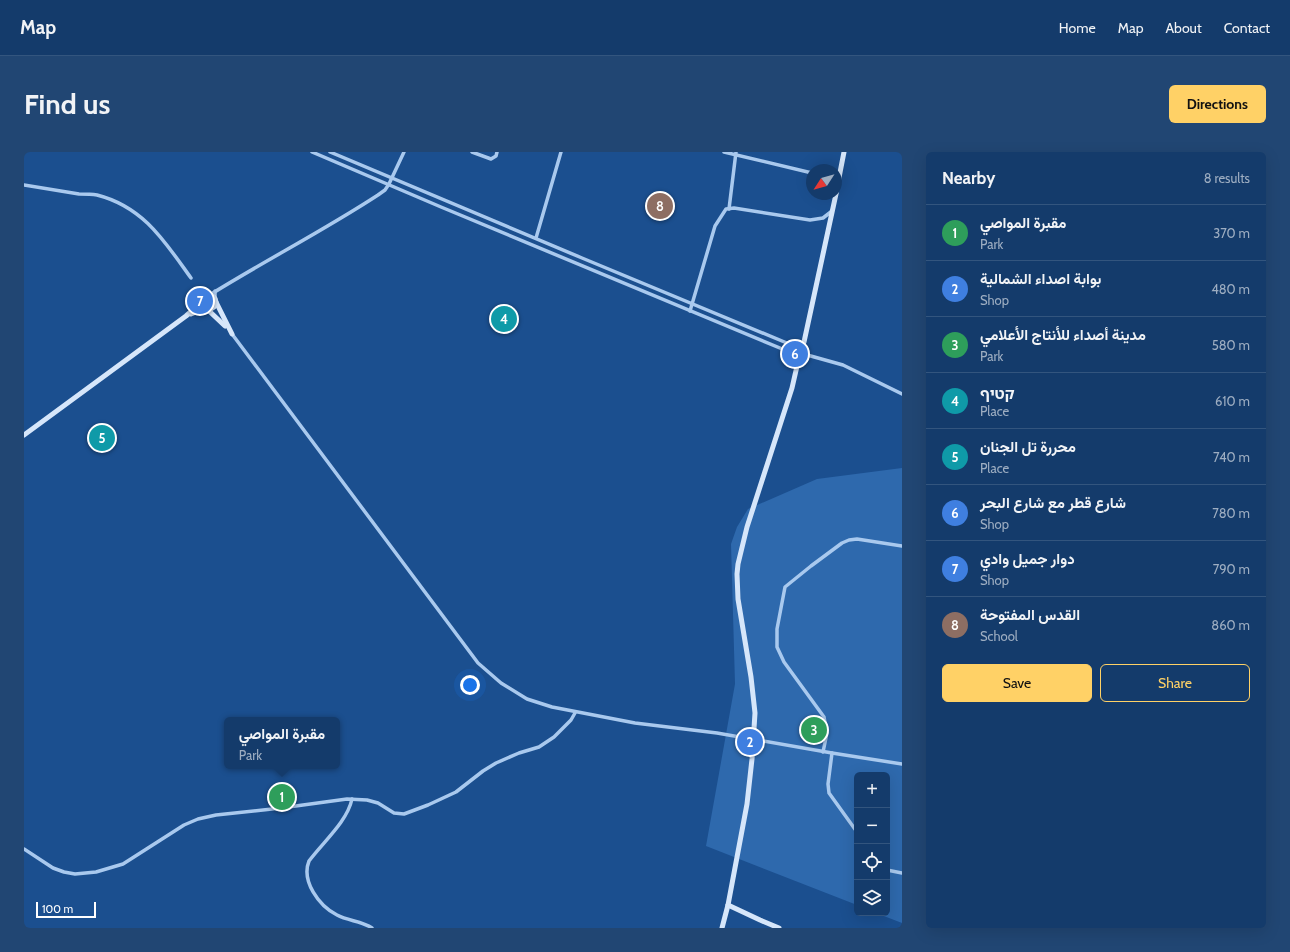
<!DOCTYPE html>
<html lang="en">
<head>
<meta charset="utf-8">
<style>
  body { margin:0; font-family:Cabin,Vazirmatn,"Noto Sans Hebrew",sans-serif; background:#214673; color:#f1f3f6 }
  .controls { position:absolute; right:12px; bottom:12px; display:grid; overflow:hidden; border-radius:6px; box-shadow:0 4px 16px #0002 }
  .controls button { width:36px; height:36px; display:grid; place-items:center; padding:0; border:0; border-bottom:1px solid #33557e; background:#143b6b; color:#f1f3f6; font:20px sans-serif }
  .compass { position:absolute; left:782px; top:12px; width:36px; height:36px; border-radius:50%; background:#143b6b; box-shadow:0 4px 16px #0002; rotate:234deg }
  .scale { position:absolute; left:12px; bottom:10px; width:60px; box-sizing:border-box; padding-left:4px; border:2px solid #fff; border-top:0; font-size:11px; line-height:14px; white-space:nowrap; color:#fff; -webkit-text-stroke:3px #1b4f8f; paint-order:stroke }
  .you { position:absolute; left:446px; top:533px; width:14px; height:14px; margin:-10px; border:3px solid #fff; border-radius:50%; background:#1a73e8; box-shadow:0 0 0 6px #1a73e833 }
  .badge { display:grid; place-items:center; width:26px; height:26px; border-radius:50%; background:#ffd166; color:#fff; font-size:13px; font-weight:700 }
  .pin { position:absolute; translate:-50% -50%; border:2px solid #fff; box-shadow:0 1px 4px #0006 }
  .popup { position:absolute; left:200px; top:565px; width:116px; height:52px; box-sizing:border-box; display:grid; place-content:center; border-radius:6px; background:#143b6b; filter:drop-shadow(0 1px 3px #0005); font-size:13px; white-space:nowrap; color:#9dadc1 }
  .popup b { font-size:15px; color:#f1f3f6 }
  .popup::after { content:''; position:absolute; left:50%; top:100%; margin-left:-8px; border:8px solid transparent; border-top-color:#143b6b }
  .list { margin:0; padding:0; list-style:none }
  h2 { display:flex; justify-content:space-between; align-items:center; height:52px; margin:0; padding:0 16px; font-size:17px }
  h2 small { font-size:13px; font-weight:400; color:#9dadc1 }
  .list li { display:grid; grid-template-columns:26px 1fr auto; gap:12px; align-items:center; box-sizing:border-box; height:56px; padding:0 16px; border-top:1px solid #33557e }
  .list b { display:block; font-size:15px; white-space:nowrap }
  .list p { margin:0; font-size:13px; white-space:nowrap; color:#9dadc1 }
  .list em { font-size:13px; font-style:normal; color:#9dadc1 }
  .actions { display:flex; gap:8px; padding:12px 16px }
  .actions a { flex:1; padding:9px 0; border:1px solid #ffd166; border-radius:6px; text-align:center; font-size:14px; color:#ffd166 }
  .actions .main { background:#ffd166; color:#111 }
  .icon { flex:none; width:22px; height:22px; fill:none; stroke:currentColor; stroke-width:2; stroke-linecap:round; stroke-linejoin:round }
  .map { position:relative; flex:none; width:878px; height:776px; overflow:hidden; border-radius:6px }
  header { display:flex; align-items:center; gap:24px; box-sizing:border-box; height:56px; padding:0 20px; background:#143b6b; border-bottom:1px solid #33557e }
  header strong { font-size:19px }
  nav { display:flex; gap:22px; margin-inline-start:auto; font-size:14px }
  .intro { display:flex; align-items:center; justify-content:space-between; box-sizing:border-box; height:96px; padding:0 24px }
  h1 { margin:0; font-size:28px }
  .button { padding:10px 18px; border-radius:6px; background:#ffd166; color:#111; font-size:14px; font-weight:700 }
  main { display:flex; gap:24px; padding:0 24px }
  aside { flex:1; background:#143b6b; border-radius:6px; box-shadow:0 4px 16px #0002 }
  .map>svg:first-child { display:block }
  .green { fill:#2e69ad }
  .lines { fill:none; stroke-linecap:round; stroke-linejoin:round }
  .street { stroke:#a9c9ee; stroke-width:3.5 }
  .secondary { stroke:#d6e6fa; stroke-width:5 }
</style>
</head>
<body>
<header>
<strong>Map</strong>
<nav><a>Home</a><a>Map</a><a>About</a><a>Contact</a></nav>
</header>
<div class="intro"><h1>Find us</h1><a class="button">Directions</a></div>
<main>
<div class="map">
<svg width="878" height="776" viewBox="0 0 878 776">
  <rect width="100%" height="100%" fill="#1b4f8f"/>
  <path class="green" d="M878,316V771L852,761H863V623H833V753L682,694L711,532L707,392L713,375L724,357L793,327Z"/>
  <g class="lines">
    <g class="street">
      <path d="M288,0L417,55L768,201H776L819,213L878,242"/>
      <path d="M306,0L558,106L770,194L776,201"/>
      <path d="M448,0L467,7L472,4L473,0"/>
      <path d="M700,0L788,21"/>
      <path d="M0,33C18,36 36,39 55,42C61,42 67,42 73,43C120,55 141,90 167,126"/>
      <path d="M705,57L712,0"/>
      <path d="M512,86L537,0"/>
      <path d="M184,144C240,109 299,79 354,43L361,38L365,32L380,0"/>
      <path d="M191,147V139"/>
      <path d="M666,159L691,74L702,57L710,56L786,68L799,66L808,59"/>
      <path d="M208,182L454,511L477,531L503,547L528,555L611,571L693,581L808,601L878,612"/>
      <path d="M799,600L803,581L800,565L760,510L753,495V477L761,435L787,414L818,391L825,388L833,387L878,394"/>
      <path d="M808,601L804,632L805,641L833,680"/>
      <path d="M328,647C323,670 299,690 285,709C277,729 295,754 313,763C324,769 338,769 348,776"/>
      <path d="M0,697L29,716L40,720L51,722L72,720L99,712L160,673L174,667L192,663L257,656L323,647L343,648L354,651L370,661L380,662L404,653L432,640L459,619L472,611L495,601L515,595L530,585L547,568L551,561"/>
      <path d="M863,718L878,721"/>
    </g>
    <g class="secondary">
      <path d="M812,41L820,0"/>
      <circle cx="185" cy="150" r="7"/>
      <path d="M192,150L208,182"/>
      <path d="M183,157L201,174"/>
      <path d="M167,162L182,156"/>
      <path d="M0,283L162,164L170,157L179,147"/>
      <path d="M704,753L736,768L755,776"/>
      <path d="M698,776L704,753L723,652L728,607L731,561L727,525L714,447L713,422L714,412L723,375L768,236L776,201L780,190L812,42"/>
    </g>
  </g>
</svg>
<div class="controls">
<button>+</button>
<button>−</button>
<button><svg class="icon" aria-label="locate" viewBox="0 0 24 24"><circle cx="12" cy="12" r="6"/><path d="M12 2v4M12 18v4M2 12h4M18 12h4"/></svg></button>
<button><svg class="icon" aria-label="layers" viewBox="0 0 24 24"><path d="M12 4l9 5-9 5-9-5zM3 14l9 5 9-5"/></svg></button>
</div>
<svg class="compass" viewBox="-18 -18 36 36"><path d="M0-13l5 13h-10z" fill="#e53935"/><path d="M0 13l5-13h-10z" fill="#9dadc1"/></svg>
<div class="scale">100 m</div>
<div class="you"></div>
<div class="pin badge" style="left:258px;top:645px;background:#2e9e5b">1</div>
<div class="popup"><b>مقبرة المواصي</b>Park</div>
<div class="pin badge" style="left:726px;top:590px;background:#3f7fe0">2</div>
<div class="pin badge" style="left:790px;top:578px;background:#2e9e5b">3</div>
<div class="pin badge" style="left:480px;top:167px;background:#0f9aa8">4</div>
<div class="pin badge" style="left:78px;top:286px;background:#0f9aa8">5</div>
<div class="pin badge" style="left:771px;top:202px;background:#3f7fe0">6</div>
<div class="pin badge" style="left:176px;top:149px;background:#3f7fe0">7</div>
<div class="pin badge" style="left:636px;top:54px;background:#8d6e63">8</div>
</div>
<aside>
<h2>Nearby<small>8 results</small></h2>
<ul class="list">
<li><span class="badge" style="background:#2e9e5b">1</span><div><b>مقبرة المواصي</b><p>Park</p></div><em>370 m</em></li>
<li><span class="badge" style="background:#3f7fe0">2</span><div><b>بوابة اصداء الشمالية</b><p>Shop</p></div><em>480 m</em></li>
<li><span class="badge" style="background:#2e9e5b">3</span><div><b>مدينة أصداء للأنتاج الأعلامي</b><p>Park</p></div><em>580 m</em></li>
<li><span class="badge" style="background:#0f9aa8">4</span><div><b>קטיף</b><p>Place</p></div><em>610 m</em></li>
<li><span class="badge" style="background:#0f9aa8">5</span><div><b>محررة تل الجنان</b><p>Place</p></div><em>740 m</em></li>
<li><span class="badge" style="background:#3f7fe0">6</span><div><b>شارع قطر مع شارع البحر</b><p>Shop</p></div><em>780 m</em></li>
<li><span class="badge" style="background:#3f7fe0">7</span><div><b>دوار جميل وادي</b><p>Shop</p></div><em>790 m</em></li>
<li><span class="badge" style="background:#8d6e63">8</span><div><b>القدس المفتوحة</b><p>School</p></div><em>860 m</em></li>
</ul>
<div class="actions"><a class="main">Save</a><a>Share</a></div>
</aside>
</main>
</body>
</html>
